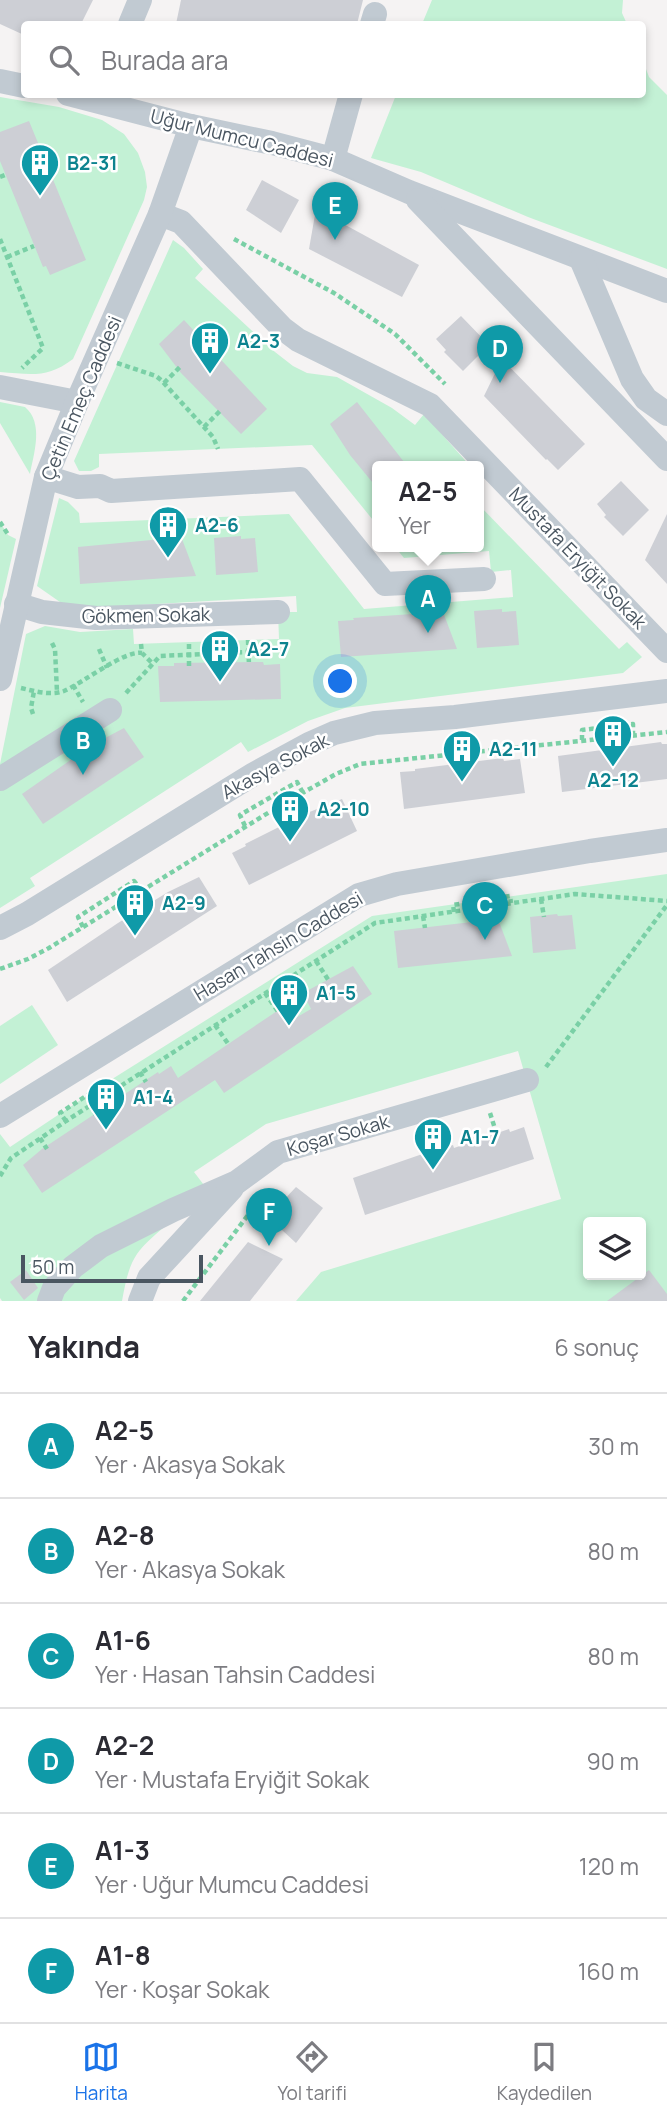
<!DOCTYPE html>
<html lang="tr">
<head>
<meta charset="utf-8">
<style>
  body { margin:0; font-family:Manrope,sans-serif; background:#f7f7f7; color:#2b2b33 }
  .controls { position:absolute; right:21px; bottom:21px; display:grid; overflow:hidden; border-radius:7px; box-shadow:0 4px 10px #0003 }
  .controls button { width:63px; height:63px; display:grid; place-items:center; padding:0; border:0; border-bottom:2px solid #e1e1e2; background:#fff; color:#2b2b33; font:35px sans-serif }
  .scale { position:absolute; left:21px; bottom:18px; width:182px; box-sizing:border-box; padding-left:7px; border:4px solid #4a5661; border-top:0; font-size:19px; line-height:24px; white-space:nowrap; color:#4a5661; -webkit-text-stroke:5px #fff; paint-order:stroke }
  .you { position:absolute; left:341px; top:682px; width:24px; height:24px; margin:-18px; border:5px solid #fff; border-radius:50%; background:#1a73e8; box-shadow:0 0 0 10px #1a73e833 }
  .badge { display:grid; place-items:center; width:46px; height:46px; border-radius:50%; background:#1a73e8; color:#fff; font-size:23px; font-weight:700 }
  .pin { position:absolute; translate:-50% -58px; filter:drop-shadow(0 2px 4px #0008) }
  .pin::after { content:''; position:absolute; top:37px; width:24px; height:21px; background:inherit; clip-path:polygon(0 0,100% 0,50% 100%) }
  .popup { position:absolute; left:372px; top:461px; width:112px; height:91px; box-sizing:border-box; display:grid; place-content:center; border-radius:7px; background:#fff; filter:drop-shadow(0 2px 5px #0005); font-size:23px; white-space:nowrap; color:#7c7c81 }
  .popup b { font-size:26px; color:#2b2b33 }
  .popup::after { content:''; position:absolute; left:50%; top:100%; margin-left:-14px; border:14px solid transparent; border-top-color:#fff }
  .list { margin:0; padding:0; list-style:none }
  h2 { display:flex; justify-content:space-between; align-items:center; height:91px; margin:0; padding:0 28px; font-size:30px }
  h2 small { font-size:23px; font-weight:400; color:#7c7c81 }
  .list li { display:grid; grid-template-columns:46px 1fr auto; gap:21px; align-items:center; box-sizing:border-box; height:105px; padding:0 28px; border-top:2px solid #e1e1e2 }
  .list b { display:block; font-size:26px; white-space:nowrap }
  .list p { margin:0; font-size:23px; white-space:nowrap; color:#7c7c81 }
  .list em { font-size:23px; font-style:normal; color:#7c7c81 }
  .icon { flex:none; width:38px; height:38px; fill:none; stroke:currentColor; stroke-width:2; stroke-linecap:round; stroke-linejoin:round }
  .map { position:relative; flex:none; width:667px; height:1301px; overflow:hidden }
  .search { position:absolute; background:#fff; box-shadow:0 4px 10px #0003; left:21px; right:21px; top:21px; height:77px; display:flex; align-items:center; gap:18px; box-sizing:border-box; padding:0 24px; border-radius:7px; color:#7c7c81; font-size:26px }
  .sheet { height:721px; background:#fff }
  nav { display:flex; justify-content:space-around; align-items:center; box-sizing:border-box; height:98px; border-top:2px solid #e1e1e2; background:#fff; font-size:19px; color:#7c7c81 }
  nav a { display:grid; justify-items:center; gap:4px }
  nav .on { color:#1a73e8 }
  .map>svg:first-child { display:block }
  .green { fill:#c3f1d5; fill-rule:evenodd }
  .building { fill:#cdcfd5 }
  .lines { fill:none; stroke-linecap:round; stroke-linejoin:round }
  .path { stroke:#7ad0a6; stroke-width:4.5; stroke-dasharray:5 3.5; stroke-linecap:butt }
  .minor { stroke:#c1cad2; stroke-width:24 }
  .labels { text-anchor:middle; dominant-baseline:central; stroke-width:5; stroke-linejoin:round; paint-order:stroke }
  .street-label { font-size:19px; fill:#4a5661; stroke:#fff }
  .culture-label { font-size:19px; font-weight:bold; fill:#0d838f; stroke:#fff; text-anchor:start }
</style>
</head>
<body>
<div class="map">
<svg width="667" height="1301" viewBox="0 0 667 1301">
  <rect width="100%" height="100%" fill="#f5f3f3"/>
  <g class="green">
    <path d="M432,0H623L622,13L627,24H422Z"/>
    <path d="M643,61L649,77L667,95V269L528,217L421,172L371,158L396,95L642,94Z"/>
    <path d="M0,97L59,107L102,120L124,134L138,153L145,172L147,187L144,200L73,359C47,379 30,374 0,372Z"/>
    <path d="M173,240L184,248L203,269L195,278L275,352L293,366L307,373L337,377L392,408L415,425L424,414L471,467H377V525L312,445L99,454V467L91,471H79L74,461Z"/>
    <path d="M0,402L25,407C44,423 34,453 30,474L0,423Z"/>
    <path d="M59,498L68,502L79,513L80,523L289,514L364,609L513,597L511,570L491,572L489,551L404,558L395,547H479V505L619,649L627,642L642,657L623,673L345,708L308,721L248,752L241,742L30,878L35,886L0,908V764L26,634L45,626L80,632L133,629L134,644L279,639L278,612H297L296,596L70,609L37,586Z"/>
    <path d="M0,522L8,535L16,539L0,608Z"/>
    <path d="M667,874V1301H296L321,1272L561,1199L518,1051L266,1124L194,1172L210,1193C190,1208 151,1234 137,1254C128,1267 125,1285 122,1301H2L0,1298V1134L10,1147L109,1081L372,916ZM588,1222H641V1275H588Z"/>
    <path d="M32,1005L58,1045L0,1084V1026Z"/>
  </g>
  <g class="building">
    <path d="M0,0H93L81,24H24V35L0,24Z"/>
    <path d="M181,0H363L357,24H176Z"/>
    <path d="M29,121L86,260L50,275L46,266L43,267L0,161V132Z"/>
    <path d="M262,180L299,200L281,233L246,210Z"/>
    <path d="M316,209L419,265L402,297L309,249Z"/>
    <path d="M461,316L489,345L463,371L444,352L446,350L436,339Z"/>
    <path d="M184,320L267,409L241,434L181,373L159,344Z"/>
    <path d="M502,359L585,444L558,470L547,459L546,460L484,396Z"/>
    <path d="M357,402L408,467H377V488L350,455L330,424Z"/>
    <path d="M621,481L649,510L623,536L604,517L606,515L597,504Z"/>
    <path d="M667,514V584L645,560Z"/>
    <path d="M241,536V539L255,538L258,572L216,575L214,538Z"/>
    <path d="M162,539H182L196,576L80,584L78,547Z"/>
    <path d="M502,609V612L516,611L519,645L477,648L474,611Z"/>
    <path d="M443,612L457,649L341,657L338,621L354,620L353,618Z"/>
    <path d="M263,662L264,665L280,664L281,699L160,702L158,666H174V663Z"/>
    <path d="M124,728L144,757L43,824L22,794L92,745Z"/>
    <path d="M661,742L662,744H667V779L562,792L558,756Z"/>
    <path d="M503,758L504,761L520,759L525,793L404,809L400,772L415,771V769Z"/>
    <path d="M342,799L357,831L249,885L232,853L246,846L245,844L307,813Z"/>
    <path d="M199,877L217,906L67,1002L48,970L118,923L168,892Z"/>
    <path d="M557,914L558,916L572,915L576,949L533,953L530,917Z"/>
    <path d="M498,919L512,956L398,968L394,931Z"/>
    <path d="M353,966L372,994L224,1093L215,1080L42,1193L23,1165L42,1149L158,1072L159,1074L171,1066L178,1078L283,1007L292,1020L311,1009L303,993Z"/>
    <path d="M524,1127L534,1159L365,1215L353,1178L434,1150L453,1145L454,1148L509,1129L510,1132Z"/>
    <path d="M296,1187L323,1208L296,1243L268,1217Z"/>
    <path d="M248,1242L283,1259L250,1301H200Z"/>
    <path d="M26,1270L38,1288L24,1300L10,1282Z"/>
    <path d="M649,1270L667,1294V1301H607Z"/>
  </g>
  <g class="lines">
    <g class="path">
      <path d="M0,177L5,175"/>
      <path d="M0,239L43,348L22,368"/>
      <path d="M234,239L334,293L395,334L445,384"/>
      <path d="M7,257L34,246"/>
      <path d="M117,363L156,376L161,380L213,437L218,449"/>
      <path d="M164,383L180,367"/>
      <path d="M204,427L220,411"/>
      <path d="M0,522L9,536"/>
      <path d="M248,640L249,665"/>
      <path d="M52,643L55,649L57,692"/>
      <path d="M141,644L142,653L153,664"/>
      <path d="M99,649L107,668"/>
      <path d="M189,666V642"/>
      <path d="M73,685L83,702"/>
      <path d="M21,688C34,691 50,696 64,691C83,683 124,650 142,653"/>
      <path d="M126,693L160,656L248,652"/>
      <path d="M33,714L31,708L34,691"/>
      <path d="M582,740V730L633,724V736"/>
      <path d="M245,826L240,815L297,782L303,793"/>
      <path d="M541,899L544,917"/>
      <path d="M482,908L484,922"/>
      <path d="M454,912L453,905L510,896L511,903"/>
      <path d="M423,916L425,928"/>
      <path d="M83,927L78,917L134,881L142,891"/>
      <path d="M316,961L329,981"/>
      <path d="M0,969L28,959L49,948L276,808L336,774L360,764L667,732"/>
      <path d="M265,993L279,1013"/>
      <path d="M215,1025L229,1045"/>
      <path d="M546,1067L667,905"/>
      <path d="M140,1072L146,1082"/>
      <path d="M90,1105L96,1115"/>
      <path d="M490,1113L497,1135"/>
      <path d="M66,1121L60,1113L109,1081L114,1089"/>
      <path d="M40,1138L47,1149"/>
      <path d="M0,1176L11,1158L66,1121L375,923L575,894L667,901"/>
      <path d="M183,1301L264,1194"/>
    </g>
    <g class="minor">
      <path d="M130,24L140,0"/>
      <path d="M372,24L375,14"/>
      <path d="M0,81L24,86"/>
      <path d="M68,94L191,126L272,143L333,159L409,192L667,291"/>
      <path d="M333,159L351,94"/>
      <path d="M418,200L667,459"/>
      <path d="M160,214L181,222L282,328L298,340L430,405L667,651"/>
      <path d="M581,259L632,379L646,399L667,414"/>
      <path d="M0,387L77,402"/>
      <path d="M46,477L78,487L100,486L111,491L300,479L385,584L484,579"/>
      <path d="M16,604L42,612L96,618L278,612"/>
      <path d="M0,679L46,477L77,402L160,214L191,126"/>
      <path d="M0,779L110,710"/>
      <path d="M0,928L27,914L254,774L309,744L334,733L375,723L455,717L667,691"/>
      <path d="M0,1116L359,895L397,884L590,851L667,840"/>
      <path d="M49,1301L54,1288L73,1267L101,1246L173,1210L237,1182L278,1152L527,1080"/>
      <path d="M140,1301L149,1278L232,1188"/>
    </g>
  </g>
  <defs>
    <g id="building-pin" transform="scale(2.0125)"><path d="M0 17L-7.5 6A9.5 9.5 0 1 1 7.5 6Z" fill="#0f9aa8" stroke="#fff"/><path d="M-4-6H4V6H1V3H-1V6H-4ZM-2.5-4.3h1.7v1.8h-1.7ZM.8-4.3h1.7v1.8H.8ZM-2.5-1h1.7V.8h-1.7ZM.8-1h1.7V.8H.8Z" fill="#fff"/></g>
  </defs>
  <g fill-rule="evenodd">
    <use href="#building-pin" x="40" y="163"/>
    <use href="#building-pin" x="210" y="341"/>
    <use href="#building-pin" x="168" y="525"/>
    <use href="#building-pin" x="220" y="649"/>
    <use href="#building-pin" x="613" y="734"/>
    <use href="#building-pin" x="462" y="749"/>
    <use href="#building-pin" x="290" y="809"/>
    <use href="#building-pin" x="135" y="903"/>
    <use href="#building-pin" x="289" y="993"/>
    <use href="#building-pin" x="106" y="1097"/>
    <use href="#building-pin" x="433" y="1137"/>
  </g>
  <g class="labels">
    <g class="street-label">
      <text transform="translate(242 138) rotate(14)">Uğur Mumcu Caddesi</text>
      <text transform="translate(81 398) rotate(-67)">Çetin Emeç Caddesi</text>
      <text transform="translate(578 558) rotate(46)">Mustafa Eryiğit Sokak</text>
      <text transform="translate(146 615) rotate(-1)">Gökmen Sokak</text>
      <text transform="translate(275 766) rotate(-28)">Akasya Sokak</text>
      <text transform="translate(278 946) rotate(-31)">Hasan Tahsin Caddesi</text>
      <text transform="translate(338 1135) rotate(-16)">Koşar Sokak</text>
    </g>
    <g class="culture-label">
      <text x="67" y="163">B2-31</text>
      <text x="237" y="341">A2-3</text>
      <text x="195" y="525">A2-6</text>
      <text x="247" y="649">A2-7</text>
      <text x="489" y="749">A2-11</text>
      <text x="613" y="780" text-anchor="middle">A2-12</text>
      <text x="317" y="809">A2-10</text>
      <text x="162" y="903">A2-9</text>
      <text x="316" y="993">A1-5</text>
      <text x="133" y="1097">A1-4</text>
      <text x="460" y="1137">A1-7</text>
    </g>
  </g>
</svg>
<div class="controls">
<button><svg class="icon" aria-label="layers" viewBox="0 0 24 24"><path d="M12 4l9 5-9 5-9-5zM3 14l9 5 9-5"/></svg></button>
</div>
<div class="scale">50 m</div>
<div class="you"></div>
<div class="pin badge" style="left:428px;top:633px;background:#0f9aa8">A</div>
<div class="popup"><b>A2-5</b>Yer</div>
<div class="pin badge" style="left:83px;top:775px;background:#0f9aa8">B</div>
<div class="pin badge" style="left:485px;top:940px;background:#0f9aa8">C</div>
<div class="pin badge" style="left:500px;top:383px;background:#0f9aa8">D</div>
<div class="pin badge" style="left:335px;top:240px;background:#0f9aa8">E</div>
<div class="pin badge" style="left:269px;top:1246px;background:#0f9aa8">F</div>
<div class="search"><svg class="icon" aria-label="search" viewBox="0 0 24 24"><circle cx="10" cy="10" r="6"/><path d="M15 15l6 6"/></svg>Burada ara</div>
</div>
<section class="sheet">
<h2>Yakında<small>6 sonuç</small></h2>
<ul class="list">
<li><span class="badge" style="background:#0f9aa8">A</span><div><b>A2-5</b><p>Yer · Akasya Sokak</p></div><em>30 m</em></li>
<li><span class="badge" style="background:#0f9aa8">B</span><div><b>A2-8</b><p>Yer · Akasya Sokak</p></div><em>80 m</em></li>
<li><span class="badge" style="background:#0f9aa8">C</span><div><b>A1-6</b><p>Yer · Hasan Tahsin Caddesi</p></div><em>80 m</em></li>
<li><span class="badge" style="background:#0f9aa8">D</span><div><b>A2-2</b><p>Yer · Mustafa Eryiğit Sokak</p></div><em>90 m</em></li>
<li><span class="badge" style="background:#0f9aa8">E</span><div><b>A1-3</b><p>Yer · Uğur Mumcu Caddesi</p></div><em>120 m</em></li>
<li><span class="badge" style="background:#0f9aa8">F</span><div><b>A1-8</b><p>Yer · Koşar Sokak</p></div><em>160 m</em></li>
</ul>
</section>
<nav>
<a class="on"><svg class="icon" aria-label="map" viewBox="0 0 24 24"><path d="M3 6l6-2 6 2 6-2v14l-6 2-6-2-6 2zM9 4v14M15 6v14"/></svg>Harita</a>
<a><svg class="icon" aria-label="directions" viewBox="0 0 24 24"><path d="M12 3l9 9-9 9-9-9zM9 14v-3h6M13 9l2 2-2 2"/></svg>Yol tarifi</a>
<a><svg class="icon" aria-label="saved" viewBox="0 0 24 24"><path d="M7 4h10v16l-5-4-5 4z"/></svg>Kaydedilen</a>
</nav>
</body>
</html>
